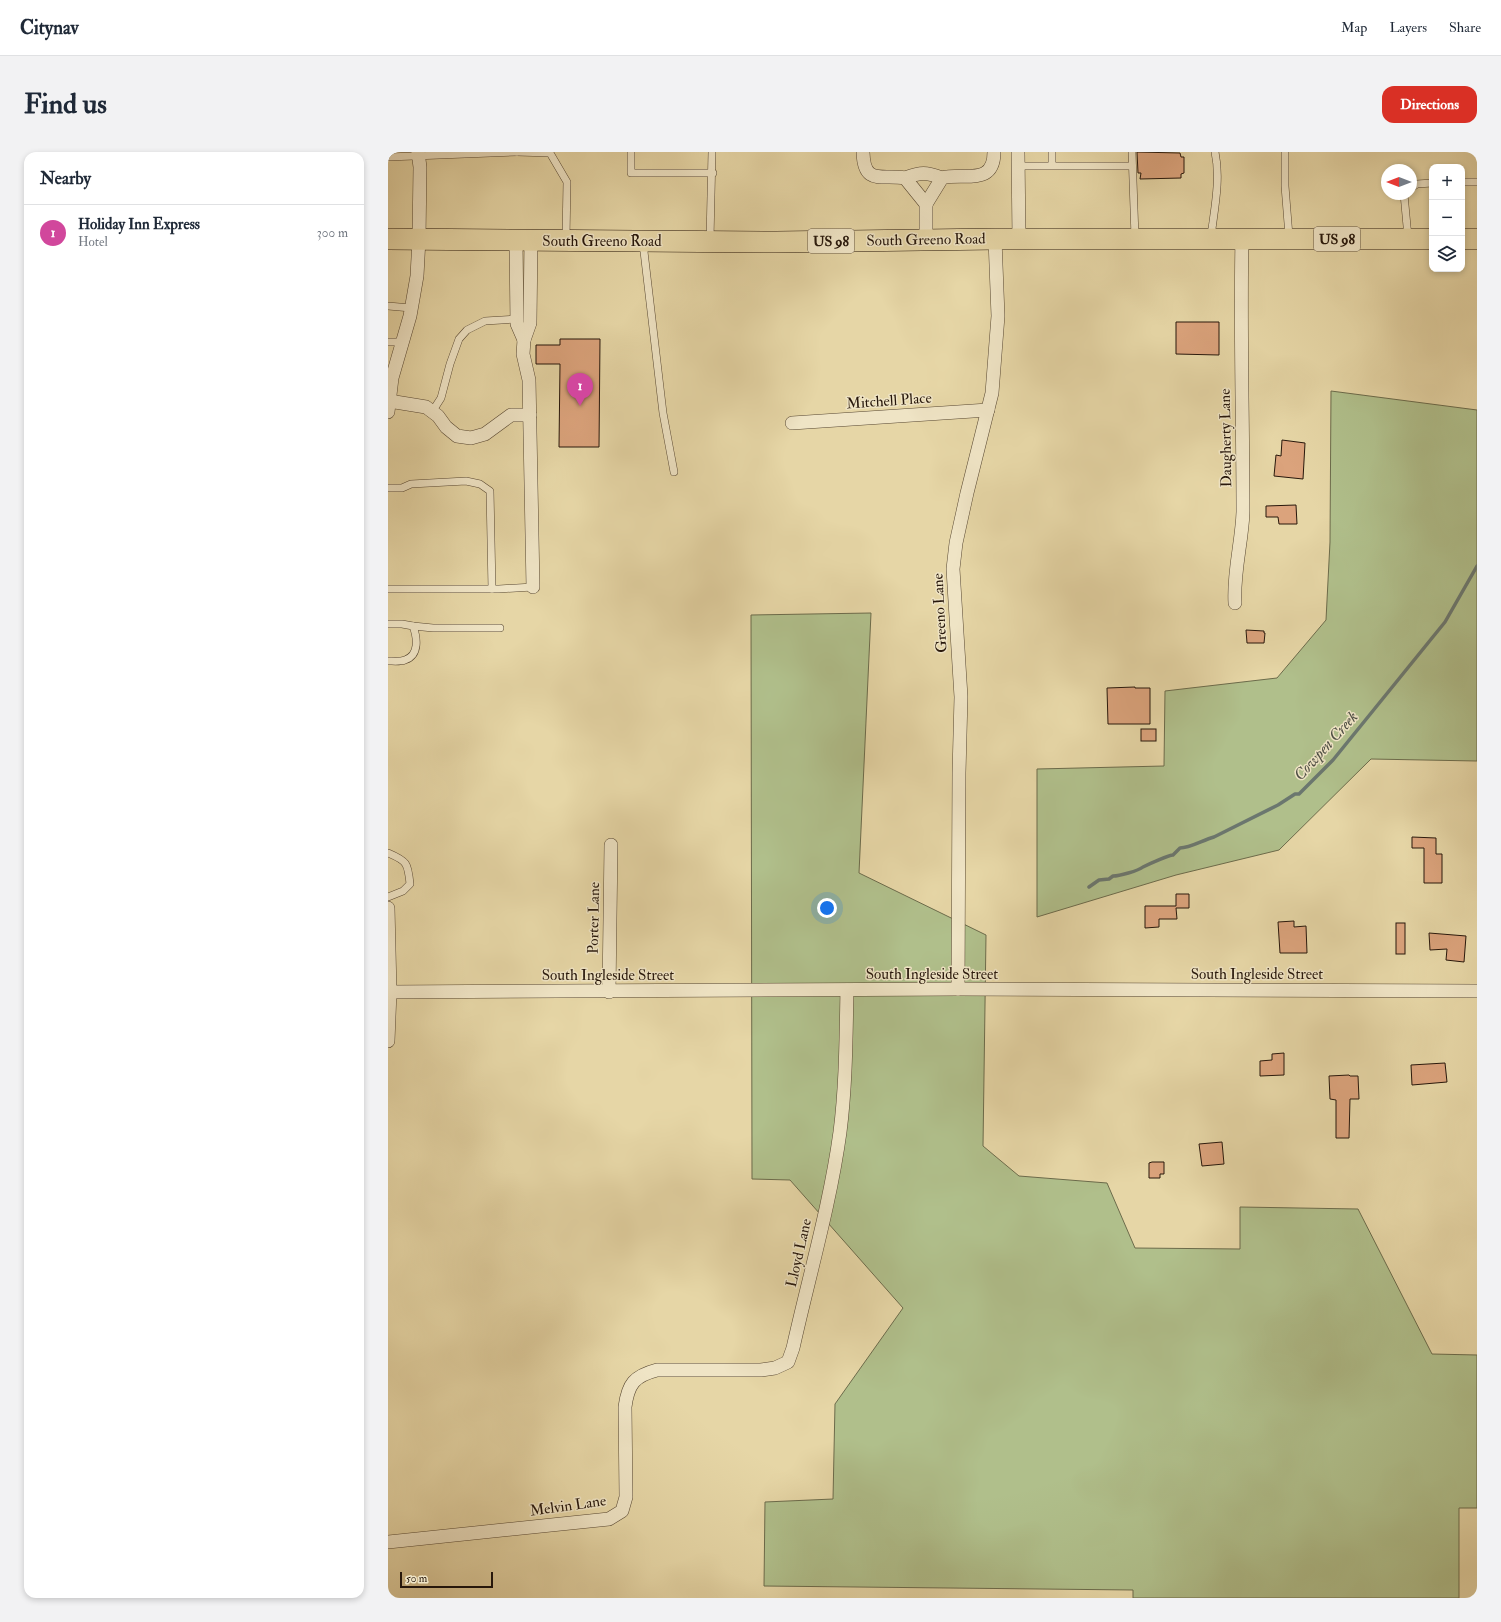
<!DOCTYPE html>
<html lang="en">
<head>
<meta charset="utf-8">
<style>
  body { margin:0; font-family:"IM FELL Double Pica",serif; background:#f2f2f3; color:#1f2937 }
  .controls { position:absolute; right:12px; top:12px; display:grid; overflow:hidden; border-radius:8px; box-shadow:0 2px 6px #0003 }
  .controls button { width:36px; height:36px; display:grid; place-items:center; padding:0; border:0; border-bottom:1px solid #e0e1e3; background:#fff; color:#1f2937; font:20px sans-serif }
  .compass { position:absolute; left:993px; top:12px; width:36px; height:36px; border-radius:50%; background:#fff; box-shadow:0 2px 6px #0003; rotate:270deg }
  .scale { position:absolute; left:12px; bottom:10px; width:93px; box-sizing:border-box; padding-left:4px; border:2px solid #27170b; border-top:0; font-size:11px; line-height:14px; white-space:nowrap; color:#27170b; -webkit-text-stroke:3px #efe4c5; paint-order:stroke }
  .you { position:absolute; left:439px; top:756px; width:14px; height:14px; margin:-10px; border:3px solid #fff; border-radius:50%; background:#1a73e8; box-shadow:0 0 0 6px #1a73e833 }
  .badge { display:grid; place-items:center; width:26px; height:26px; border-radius:50%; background:#d93025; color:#fff; font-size:13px; font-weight:700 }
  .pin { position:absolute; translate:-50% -33px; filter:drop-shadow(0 1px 2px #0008) }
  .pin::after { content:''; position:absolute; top:21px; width:14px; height:12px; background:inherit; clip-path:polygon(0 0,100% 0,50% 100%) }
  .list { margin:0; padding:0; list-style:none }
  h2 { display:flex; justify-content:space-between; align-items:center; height:52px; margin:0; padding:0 16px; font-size:17px }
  h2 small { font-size:13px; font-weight:400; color:#747a83 }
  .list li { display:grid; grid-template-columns:26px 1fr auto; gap:12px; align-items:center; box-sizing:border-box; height:56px; padding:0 16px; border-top:1px solid #e0e1e3 }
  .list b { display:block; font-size:15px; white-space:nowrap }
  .list p { margin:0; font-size:13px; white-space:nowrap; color:#747a83 }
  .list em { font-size:13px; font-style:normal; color:#747a83 }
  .icon { flex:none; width:22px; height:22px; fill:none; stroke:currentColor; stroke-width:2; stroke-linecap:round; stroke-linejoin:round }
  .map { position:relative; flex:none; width:1089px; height:1446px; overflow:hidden; border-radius:12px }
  header { display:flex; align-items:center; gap:24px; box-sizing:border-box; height:56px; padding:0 20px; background:#fff; border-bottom:1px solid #e0e1e3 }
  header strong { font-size:19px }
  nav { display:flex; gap:22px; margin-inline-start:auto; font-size:14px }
  .intro { display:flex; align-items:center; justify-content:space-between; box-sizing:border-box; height:96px; padding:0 24px }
  h1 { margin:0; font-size:28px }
  .button { padding:10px 18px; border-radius:12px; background:#d93025; color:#fff; font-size:14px; font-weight:700 }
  main { display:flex; gap:24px; padding:0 24px }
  aside { flex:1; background:#fff; border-radius:12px; box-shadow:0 2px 6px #0003 }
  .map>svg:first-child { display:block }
  .green { fill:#b0bf8b; stroke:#6c6b4b }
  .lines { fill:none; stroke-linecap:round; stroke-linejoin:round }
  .stream { stroke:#6b776f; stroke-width:3.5 }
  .building { fill:#dba37c; stroke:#27170b }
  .service-casing { stroke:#574732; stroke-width:8 }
  .minor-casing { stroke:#574732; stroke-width:14 }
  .primary-casing { stroke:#27170b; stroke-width:22 }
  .service { stroke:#efe4c5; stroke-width:7 }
  .minor { stroke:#efe4c5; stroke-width:13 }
  .primary { stroke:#e6d6a6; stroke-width:21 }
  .labels { text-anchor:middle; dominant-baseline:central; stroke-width:3; stroke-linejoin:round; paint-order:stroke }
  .shield { fill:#efe4c5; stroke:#635443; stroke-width:1 }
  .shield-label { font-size:14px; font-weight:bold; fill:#27170b }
  .street-label { font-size:15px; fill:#27170b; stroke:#efe4c5 }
  .water-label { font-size:16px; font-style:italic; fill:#4f4f45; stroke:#efe4c5 }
</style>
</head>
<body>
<header>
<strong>Citynav</strong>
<nav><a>Map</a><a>Layers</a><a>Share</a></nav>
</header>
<div class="intro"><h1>Find us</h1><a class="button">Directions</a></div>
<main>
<aside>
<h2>Nearby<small></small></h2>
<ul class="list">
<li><span class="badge" style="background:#d1479c">1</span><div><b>Holiday Inn Express</b><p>Hotel</p></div><em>300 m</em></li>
</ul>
</aside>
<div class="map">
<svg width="1089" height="1446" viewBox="0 0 1089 1446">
  <rect width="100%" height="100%" fill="#e6d6a6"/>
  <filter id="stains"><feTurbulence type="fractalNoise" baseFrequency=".005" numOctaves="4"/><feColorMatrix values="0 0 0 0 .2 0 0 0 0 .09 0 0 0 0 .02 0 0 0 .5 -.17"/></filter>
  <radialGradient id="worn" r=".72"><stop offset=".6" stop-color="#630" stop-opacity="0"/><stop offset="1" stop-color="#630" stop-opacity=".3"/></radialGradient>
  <g class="green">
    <path d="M943,239L1089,258V609L983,607L891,698L788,723L649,765V617L776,614L777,539L889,526L938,468L942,390Z"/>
    <path d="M483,461L471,721L598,783L595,994L631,1024L719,1031L747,1096L852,1097V1055L970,1057L1044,1202L1089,1203V1356H1071V1446H745V1438L376,1434L377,1350L445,1347L447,1252L515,1156L402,1028L364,1027L363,463Z"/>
  </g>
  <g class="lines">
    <path class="stream" d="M701,735L711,728L721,727L725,724C731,724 750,719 755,715C761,712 781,703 785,703L792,696C802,696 815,688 826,685L890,653L907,642H911L945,608L1057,470L1089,414"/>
  </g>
  <g class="building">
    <path d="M749,0L792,1L793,5H796V21L793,22V26L752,27L753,21H750Z"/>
    <path d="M788,170H831V203L788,202Z"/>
    <path d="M172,187H212L211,295H171L172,212H148V193H172Z"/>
    <path d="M894,288L917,291L915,327L886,324L888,303L893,304Z"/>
    <path d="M908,353L909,372H891L890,365H878V354Z"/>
    <path d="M858,478L876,479V481H877L876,491H859Z"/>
    <path d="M747,535V536H762V572H720L719,536Z"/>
    <rect x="753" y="577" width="15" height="12"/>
    <path d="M1024,685L1048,686V702H1054V731H1036V696H1024Z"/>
    <path d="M788,742H801V756H788L789,767H771V775L757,776V754H788Z"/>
    <path d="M906,769V775L918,774L919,801H892L890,770Z"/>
    <rect x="1008" y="771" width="9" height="31"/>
    <path d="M1041,781L1078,784L1076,810L1058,808L1059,797L1042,798Z"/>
    <path d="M896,901V923L872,924V909L884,908V902Z"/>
    <path d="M1057,911L1059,930L1024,933L1023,913Z"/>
    <path d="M961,923L962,924H970L971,947H962L961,986H948V948L942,947L941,924Z"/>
    <path d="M834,990L836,1012L814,1014L811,992Z"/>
    <path d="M764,1010H776V1022H772V1026H761V1011Z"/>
  </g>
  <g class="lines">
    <g class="service-casing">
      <g id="service">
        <path d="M129,0L162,1L179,30L178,86"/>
        <path d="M243,0V21H325"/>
        <path d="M664,0V13"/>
        <path d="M744,0L747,85"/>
        <path d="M897,0V34L901,84"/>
        <path d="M0,5L129,0"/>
        <path d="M630,14H744"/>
        <path d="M1074,30H1089"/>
        <path d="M1023,36L1029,32L1044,31"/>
        <path d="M1016,42L1020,85"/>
        <path d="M823,85C826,58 833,28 827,0"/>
        <path d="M322,87L324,0"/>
        <path d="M255,91L275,261L286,320"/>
        <path d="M0,154L23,156"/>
        <path d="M0,190H14"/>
        <path d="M44,260L53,246L62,212L71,187L79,178L97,169L129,167"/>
        <path d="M0,336H14L23,332L78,329L92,332L102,339L104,437"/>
        <path d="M0,437H111L145,435"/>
        <path d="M0,472H14L25,474C29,485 32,503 17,508C12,510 5,509 0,509"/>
        <path d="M25,474L45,476H112"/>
        <path d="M0,701C19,709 20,711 22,732L15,739L0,745"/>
      </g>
    </g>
    <g class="minor-casing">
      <g id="minor">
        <path d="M475,0C476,34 493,22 517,26L538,52V88"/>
        <path d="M630,0L631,87"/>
        <path d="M517,26C533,20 538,20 554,26"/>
        <path d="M538,52L554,26C575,20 606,35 606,0"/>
        <path d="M128,88L129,172L136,188"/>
        <path d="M143,88L142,171L136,188L135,202L141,228L145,435"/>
        <path d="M1,249L38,255L50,264L58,275L69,284L83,286L97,282L123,263H142"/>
        <path d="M0,260L4,226L22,164L29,124L31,87L32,15L30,0"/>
        <path d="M404,271L600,258"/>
        <path d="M847,451C845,421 854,390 855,360C855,269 852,178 854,86"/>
        <path d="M0,756L2,840L0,889"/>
        <path d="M570,837L571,621L573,545L565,417L568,391L579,341L604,241L610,164L607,87"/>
        <path d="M0,840L570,837L1089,839"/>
        <path d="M221,840L223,693"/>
        <path d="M0,1390L221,1367L234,1359L238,1345L237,1255C240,1232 246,1224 269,1218H373L387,1216L400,1210L405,1196C421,1124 442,1053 452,980C458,933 458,885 459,838"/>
      </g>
    </g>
    <g class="primary-casing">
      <g id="primary">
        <path d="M0,87L388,90L607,87H1044"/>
        <path d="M1074,87H1089"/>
      </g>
    </g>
    <use href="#service" class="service"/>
    <use href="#minor" class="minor"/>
    <use href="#primary" class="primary"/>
  </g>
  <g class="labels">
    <g class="shield">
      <rect x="926" y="75" width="46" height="24" rx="3"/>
      <rect x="420" y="77" width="46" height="24" rx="3"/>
    </g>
    <g class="shield-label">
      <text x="949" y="87">US 98</text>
      <text x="443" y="89">US 98</text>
    </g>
    <g class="street-label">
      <text transform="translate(538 88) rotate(-1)">South Greeno Road</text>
      <text x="214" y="89">South Greeno Road</text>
      <text transform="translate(501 249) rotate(-4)">Mitchell Place</text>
      <text transform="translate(838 286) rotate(-91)">Daugherty Lane</text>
      <text transform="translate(552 461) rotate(-93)">Greeno Lane</text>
      <text transform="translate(206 766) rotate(-89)">Porter Lane</text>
      <text x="544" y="822">South Ingleside Street</text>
      <text x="869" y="822">South Ingleside Street</text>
      <text x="220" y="823">South Ingleside Street</text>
      <text transform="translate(411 1101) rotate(-77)">Lloyd Lane</text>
      <text transform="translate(180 1354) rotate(-8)">Melvin Lane</text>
    </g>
    <g class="water-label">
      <text transform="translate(938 594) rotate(-48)">Cowpen Creek</text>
    </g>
  </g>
  <rect width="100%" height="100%" filter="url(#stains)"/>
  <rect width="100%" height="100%" fill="url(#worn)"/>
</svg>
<div class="controls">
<button>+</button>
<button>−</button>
<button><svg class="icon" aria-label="layers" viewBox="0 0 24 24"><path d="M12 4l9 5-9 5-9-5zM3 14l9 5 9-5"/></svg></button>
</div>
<svg class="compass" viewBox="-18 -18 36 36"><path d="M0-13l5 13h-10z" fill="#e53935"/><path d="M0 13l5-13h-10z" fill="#747a83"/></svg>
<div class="scale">50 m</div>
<div class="you"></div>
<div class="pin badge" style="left:192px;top:254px;background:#d1479c">1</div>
</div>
</main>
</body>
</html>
